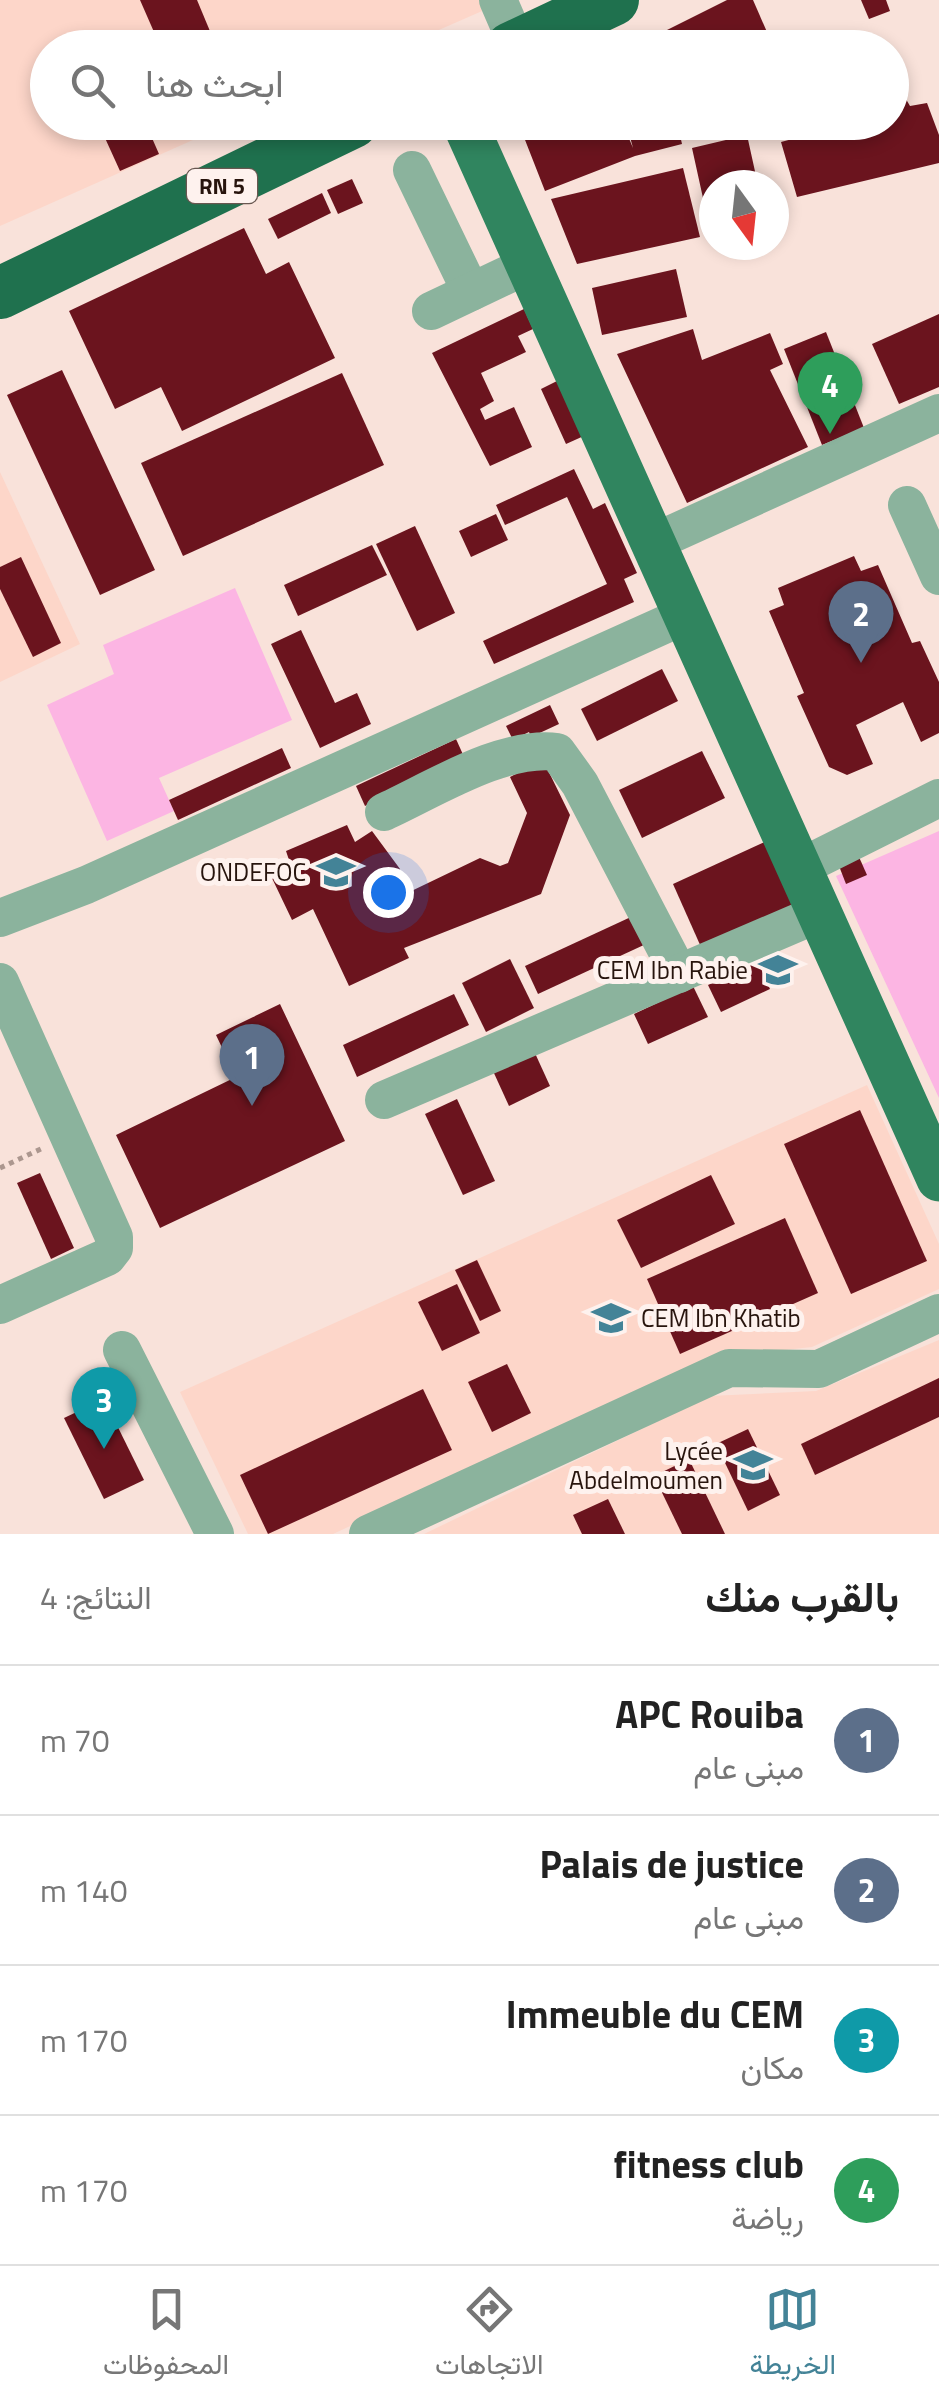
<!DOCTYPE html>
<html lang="ar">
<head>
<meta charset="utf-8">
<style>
  body { margin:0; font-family:"Titillium Web",Vazirmatn,sans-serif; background:#f6f6f6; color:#222; direction:rtl }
  .compass { position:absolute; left:699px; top:170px; width:90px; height:90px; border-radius:50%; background:#fff; box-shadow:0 5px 15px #0003; rotate:165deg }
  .you { position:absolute; left:388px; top:892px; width:35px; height:35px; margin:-25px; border:8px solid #fff; border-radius:50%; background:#1a73e8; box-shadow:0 0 0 15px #1a73e833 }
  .badge { display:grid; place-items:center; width:65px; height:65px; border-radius:50%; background:#438397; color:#fff; font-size:32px; font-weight:700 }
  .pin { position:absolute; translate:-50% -82px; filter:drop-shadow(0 2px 5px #0008) }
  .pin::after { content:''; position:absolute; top:52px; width:35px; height:30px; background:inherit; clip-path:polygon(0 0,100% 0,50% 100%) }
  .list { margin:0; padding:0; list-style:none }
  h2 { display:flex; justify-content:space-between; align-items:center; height:130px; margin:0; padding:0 40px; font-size:42px }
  h2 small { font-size:32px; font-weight:400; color:#767676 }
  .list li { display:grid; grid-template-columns:65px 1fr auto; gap:30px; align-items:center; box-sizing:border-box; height:150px; padding:0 40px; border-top:2px solid #e0e0e0 }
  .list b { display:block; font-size:38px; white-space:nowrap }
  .list p { margin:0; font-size:32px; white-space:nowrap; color:#767676 }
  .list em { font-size:32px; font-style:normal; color:#767676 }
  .icon { flex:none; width:55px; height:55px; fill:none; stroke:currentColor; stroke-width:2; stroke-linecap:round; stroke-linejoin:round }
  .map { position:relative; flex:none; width:939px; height:1534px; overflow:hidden; direction:ltr }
  .search { position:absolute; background:#fff; box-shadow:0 5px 15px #0003; left:30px; right:30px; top:30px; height:110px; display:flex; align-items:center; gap:25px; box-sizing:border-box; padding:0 35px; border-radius:55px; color:#767676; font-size:38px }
  .sheet { height:730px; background:#fff }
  nav { display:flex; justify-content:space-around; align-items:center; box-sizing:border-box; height:140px; border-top:2px solid #e0e0e0; background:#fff; font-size:28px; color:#767676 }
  nav a { display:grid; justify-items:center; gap:5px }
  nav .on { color:#438397 }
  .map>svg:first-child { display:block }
  .built { fill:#fdd6c9 }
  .grass { fill:#fcb5e3 }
  .building { fill:#6b141e }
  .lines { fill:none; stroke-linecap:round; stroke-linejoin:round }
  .path { stroke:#ac978f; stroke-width:5; stroke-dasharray:5 5; stroke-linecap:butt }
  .minor { stroke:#8bb39d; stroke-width:38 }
  .major { stroke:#30855f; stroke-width:45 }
  .highway { stroke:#1f714e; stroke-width:52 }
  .labels { text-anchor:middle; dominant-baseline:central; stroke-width:10; stroke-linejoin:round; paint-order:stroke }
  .shield { fill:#fef2ee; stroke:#685750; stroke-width:2.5 }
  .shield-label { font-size:22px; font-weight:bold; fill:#27140d }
  .poi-label { font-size:25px; fill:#27140d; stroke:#fef2ee; text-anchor:end }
</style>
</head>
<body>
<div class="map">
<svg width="939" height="1534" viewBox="0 0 939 1534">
  <rect width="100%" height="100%" fill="#f9e2da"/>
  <g class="built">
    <path d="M0,0H486L489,8L400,47L48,48V122L231,123L0,226Z"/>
    <path d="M0,472L80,644L0,682Z"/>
    <path d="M867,1085L939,1244V1289L812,1347L713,1358L333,1534H248L180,1392Z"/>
    <path d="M939,1340V1534H424L710,1396L816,1391Z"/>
  </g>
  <g class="grass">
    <path d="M235,588L292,720L159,778L174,811L107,841L47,705L114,674L103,645Z"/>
    <path d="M939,831V1098L836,876Z"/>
  </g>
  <g class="building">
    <path d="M140,0H197L217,48H161Z"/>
    <path d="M727,0H753L774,48H667L661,33Z"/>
    <path d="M861,0H886L890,11L869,19Z"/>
    <path d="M900,89L910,106L927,103L939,135V163L797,197L781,142L856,122H892V91Z"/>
    <path d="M145,122L159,154L120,171L105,138Z"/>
    <path d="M518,122H622L633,148L626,122H677L682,144L635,156L545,191Z"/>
    <path d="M747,135L758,185H714L712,239L692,148Z"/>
    <path d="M683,168L700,237L577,264L551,199Z"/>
    <path d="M352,179L363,203L338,214L327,190Z"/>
    <path d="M322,193L331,213L278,239L268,219Z"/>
    <path d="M244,228L266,274L289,262L335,358L182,431L161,387L115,409L69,311Z"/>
    <path d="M676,269L687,317L602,335L592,288Z"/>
    <path d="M524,309L533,329L518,336L526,352L481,373L494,401L480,409L485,420L514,407L532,447L490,466L432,353Z"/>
    <path d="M939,314V387L899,404L872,344Z"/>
    <path d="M693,329L702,360L770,333L783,364L770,370L808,447L687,503L617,354Z"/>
    <path d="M826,332L864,428L822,445L784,349Z"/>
    <path d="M62,370L155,570L100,595L7,395Z"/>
    <path d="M342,373L384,465L183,556L141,463Z"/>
    <path d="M561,379L586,435L566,444L541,389Z"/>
    <path d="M574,469L593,509L605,503L637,573L624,579L634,602L494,664L483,641L607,584L567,497L505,525L496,505Z"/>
    <path d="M496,514L508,540L471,557L459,531Z"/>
    <path d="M415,526L455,613L417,631L376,544Z"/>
    <path d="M372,545L387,575L298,616L284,585Z"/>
    <path d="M854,556L861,571L878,565L912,643L920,641L939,682V733L921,742L903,702L856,725L873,764L847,775L829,767L797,696L804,693L769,611L784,605L778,588Z"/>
    <path d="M21,557L61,643L33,657L0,589V567Z"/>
    <path d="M301,630L335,703L357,693L371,724L320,748L271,644Z"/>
    <path d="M662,669L678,701L597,741L581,709Z"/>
    <path d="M550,705L559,724L531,737L529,732L513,740L506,726Z"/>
    <path d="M456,739L465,759L365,806L356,786Z"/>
    <path d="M282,748L291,768L178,820L169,800Z"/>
    <path d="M702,751L725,798L642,838L619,790Z"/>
    <path d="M543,760L570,815L541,894L404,948L409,958L349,986L313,909L292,920L270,874L290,863L286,851L347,825L355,842L372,831L400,869L392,879L401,896L480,858L500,866L508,863L527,813L510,777Z"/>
    <path d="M769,840L798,904L701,947L673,884Z"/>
    <path d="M859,857L867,875L846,884L839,866Z"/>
    <path d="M633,916L646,944L538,994L525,966Z"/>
    <path d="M510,959L534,1008L486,1032L462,983Z"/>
    <path d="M758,962L770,989L721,1012L708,985Z"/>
    <path d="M693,986L708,1017L648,1044L634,1014Z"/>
    <path d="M454,994L469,1025L357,1077L343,1045Z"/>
    <path d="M280,1004L345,1141L160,1228L116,1135L236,1077L216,1035Z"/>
    <path d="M534,1051L550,1086L509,1106L493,1071Z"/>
    <path d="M457,1099L495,1181L463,1195L425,1114Z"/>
    <path d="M860,1110L927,1261L851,1294L784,1144Z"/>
    <path d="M40,1173L74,1248L51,1259L17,1183Z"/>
    <path d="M711,1175L735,1224L641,1268L617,1220Z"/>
    <path d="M785,1218L818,1293L680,1354L647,1279Z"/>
    <path d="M477,1260L501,1311L480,1321L455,1270Z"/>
    <path d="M457,1284L480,1333L442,1351L418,1302Z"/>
    <path d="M507,1364L531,1413L492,1432L468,1382Z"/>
    <path d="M939,1378V1417L815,1475L801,1444Z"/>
    <path d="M423,1389L452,1450L268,1534L240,1475Z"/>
    <path d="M104,1399L144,1480L104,1499L64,1418Z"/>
    <path d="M748,1429L780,1495L748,1511L716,1444Z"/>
    <path d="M689,1459L725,1534H682L654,1476Z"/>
    <path d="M608,1499L625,1534H582L573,1515Z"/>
  </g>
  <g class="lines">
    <path class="path" d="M0,1168L43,1148"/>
    <g class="minor">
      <path d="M498,0L517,44"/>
      <path d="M412,170L471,292"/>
      <path d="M431,311L528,265"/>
      <path d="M907,505L939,576"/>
      <path d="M652,543L939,413"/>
      <path d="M384,812C434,789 503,745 557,752L580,784L679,974"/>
      <path d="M799,868L939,798"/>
      <path d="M0,918L86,885L686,615"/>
      <path d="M0,982L114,1237V1248L107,1257L0,1305"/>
      <path d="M384,1100L820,913"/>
      <path d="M122,1350L215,1534"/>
      <path d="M368,1534L729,1368L819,1369L939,1313"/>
    </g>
    <path class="major" d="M464,122L939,1179"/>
    <g class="highway">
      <path d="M511,48L613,0"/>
      <path d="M0,293L353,122"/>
    </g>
  </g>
  <defs>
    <g id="university-bare" transform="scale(3)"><path d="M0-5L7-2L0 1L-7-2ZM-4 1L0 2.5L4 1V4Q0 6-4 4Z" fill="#438397" stroke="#fef2ee" stroke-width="2.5" paint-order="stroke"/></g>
    <g id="school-bare" transform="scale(3)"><path d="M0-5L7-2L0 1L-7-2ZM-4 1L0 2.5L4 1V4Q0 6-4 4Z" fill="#438397" stroke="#fef2ee" stroke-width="2.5" paint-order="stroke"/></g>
  </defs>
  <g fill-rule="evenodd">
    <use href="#university-bare" x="336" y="872"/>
    <use href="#school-bare" x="778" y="970"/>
    <use href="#school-bare" x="611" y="1318"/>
    <use href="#school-bare" x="753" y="1465"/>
  </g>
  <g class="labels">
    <rect class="shield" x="187" y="169" width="70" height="34" rx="8"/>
    <g class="shield-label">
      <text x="222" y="186">RN 5</text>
    </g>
    <g class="poi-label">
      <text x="306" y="872">ONDEFOC</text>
      <text x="748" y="970">CEM Ibn Rabie</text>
      <text x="641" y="1318" text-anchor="start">CEM Ibn Khatib</text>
      <text x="723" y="1451">Lycée<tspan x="723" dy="29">Abdelmoumen</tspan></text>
    </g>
  </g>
</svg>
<svg class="compass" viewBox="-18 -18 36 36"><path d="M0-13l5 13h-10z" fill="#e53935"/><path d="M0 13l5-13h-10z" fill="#767676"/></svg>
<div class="you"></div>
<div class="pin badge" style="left:252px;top:1106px;background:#5c6f8a">1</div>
<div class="pin badge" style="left:861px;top:663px;background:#5c6f8a">2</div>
<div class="pin badge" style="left:104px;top:1449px;background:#0f9aa8">3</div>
<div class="pin badge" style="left:830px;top:434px;background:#2e9e5b">4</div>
<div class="search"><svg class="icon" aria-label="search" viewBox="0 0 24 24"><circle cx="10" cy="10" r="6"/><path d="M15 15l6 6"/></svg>ابحث هنا</div>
</div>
<section class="sheet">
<h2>بالقرب منك<small>النتائج: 4</small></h2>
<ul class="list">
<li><span class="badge" style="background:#5c6f8a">1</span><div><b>APC Rouiba</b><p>مبنى عام</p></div><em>70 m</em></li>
<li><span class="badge" style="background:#5c6f8a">2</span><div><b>Palais de justice</b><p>مبنى عام</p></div><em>140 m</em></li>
<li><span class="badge" style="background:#0f9aa8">3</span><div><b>Immeuble du CEM</b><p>مكان</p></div><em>170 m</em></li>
<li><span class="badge" style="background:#2e9e5b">4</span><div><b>fitness club</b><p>رياضة</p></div><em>170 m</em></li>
</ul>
</section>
<nav>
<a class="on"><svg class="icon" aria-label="map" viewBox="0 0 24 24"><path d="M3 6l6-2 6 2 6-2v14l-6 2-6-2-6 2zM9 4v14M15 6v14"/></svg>الخريطة</a>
<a><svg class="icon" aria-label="directions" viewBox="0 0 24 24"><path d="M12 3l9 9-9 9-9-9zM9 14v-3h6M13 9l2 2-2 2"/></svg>الاتجاهات</a>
<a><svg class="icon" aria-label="saved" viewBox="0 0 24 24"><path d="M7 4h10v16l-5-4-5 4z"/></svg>المحفوظات</a>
</nav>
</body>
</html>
